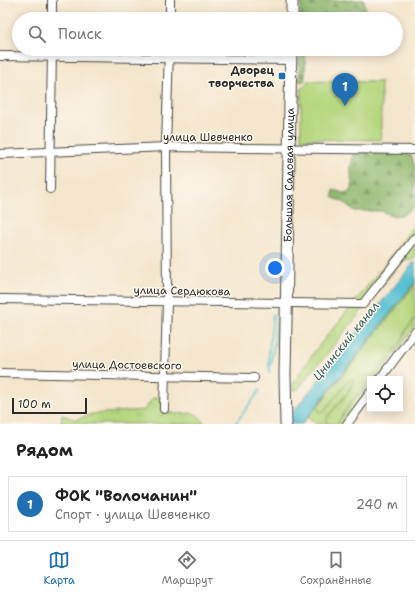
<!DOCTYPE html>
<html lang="ru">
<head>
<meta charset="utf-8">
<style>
  body { margin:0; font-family:"Shantell Sans",sans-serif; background:#f2f2f2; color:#222 }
  .controls { position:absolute; right:12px; bottom:12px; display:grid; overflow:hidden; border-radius:0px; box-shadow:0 2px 10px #0003 }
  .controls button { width:36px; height:36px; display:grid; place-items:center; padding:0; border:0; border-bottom:1px solid #e0e0e0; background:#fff; color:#222; font:20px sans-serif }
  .scale { position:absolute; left:12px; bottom:10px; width:75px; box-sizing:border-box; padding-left:4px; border:2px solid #2b2b2b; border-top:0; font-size:11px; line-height:14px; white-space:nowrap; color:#2b2b2b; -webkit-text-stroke:3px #fbf7ec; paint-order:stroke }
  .you { position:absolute; left:275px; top:268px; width:14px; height:14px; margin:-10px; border:3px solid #fff; border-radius:50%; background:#1a73e8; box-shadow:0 0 0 6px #1a73e833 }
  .badge { display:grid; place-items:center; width:26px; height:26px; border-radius:50%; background:#1f6fb2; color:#fff; font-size:13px; font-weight:700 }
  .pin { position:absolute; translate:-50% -33px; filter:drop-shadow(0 1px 2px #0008) }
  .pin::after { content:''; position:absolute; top:21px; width:14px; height:12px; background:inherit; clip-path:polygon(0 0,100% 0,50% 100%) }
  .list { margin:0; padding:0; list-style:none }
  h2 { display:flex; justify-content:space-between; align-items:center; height:52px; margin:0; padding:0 16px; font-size:17px }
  h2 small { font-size:13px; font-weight:400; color:#767676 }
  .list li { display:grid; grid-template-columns:26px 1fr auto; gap:12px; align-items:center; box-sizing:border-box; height:56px; margin:0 8px 8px; padding:0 8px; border:1px solid #e0e0e0; border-radius:0px }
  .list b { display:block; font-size:15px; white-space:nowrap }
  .list p { margin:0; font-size:13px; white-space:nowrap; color:#767676 }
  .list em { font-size:13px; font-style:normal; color:#767676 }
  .icon { flex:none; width:22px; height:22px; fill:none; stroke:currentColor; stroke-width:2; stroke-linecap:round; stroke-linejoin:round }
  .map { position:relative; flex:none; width:415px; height:424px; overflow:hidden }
  .search { position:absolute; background:#fff; box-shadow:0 2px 10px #0003; left:12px; right:12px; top:12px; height:44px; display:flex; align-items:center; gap:10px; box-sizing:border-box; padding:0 14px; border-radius:22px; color:#767676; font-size:15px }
  .sheet { height:116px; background:#fff }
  nav { display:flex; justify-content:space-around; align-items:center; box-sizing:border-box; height:56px; border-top:1px solid #e0e0e0; background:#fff; font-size:11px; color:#767676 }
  nav a { display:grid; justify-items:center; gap:2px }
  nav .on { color:#1f6fb2 }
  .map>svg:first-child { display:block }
  .grass { fill:url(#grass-tufts); stroke:#708155 }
  .forest { fill:url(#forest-firs); stroke:#5e724c }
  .park { fill:#b6d77f; stroke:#708155 }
  .water { fill:#56c0d3; stroke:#40767f }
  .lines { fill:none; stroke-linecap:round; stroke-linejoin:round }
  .stream { stroke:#56c0d3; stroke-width:1.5 }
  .minor-casing { stroke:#494743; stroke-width:10 }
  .highway-casing { stroke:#494743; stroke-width:13 }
  .minor { stroke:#fff; stroke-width:8 }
  .highway { stroke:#fff; stroke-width:11 }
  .poi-dot { fill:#1f6fb2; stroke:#fbf7ec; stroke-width:1.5 }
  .labels { text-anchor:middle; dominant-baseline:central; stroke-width:3; stroke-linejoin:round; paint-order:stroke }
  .poi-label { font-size:11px; font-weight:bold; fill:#2b2b2b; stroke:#fbf7ec; text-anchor:end }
  .street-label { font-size:11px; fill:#2b2b2b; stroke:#fbf7ec }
  .water-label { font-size:12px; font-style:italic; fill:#3a5f66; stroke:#fbf7ec }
</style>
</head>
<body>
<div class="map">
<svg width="415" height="424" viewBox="0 0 415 424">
  <defs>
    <pattern id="grass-tufts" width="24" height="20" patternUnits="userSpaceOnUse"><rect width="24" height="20" fill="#b6d77f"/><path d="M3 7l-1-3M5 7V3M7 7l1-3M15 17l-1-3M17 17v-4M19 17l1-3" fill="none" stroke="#9db96e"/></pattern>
    <pattern id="forest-firs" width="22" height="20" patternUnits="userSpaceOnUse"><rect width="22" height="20" fill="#90b86e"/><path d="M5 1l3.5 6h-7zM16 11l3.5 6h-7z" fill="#76965b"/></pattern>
  </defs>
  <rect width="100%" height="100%" fill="#fbf7ec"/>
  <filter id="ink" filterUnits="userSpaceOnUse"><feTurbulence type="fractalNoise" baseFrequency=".025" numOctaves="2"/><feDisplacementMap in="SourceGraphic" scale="8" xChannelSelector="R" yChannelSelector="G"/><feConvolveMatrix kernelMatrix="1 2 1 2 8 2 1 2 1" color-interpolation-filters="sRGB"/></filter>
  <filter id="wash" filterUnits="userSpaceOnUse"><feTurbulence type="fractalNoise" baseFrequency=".012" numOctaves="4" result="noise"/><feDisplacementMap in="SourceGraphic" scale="16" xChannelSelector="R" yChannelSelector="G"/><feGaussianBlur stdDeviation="0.9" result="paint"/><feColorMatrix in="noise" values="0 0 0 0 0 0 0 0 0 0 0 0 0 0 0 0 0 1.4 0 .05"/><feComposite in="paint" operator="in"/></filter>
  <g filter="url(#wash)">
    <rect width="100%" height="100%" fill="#f4e6cc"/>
    <g class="grass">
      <path d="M415,282V285L317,407L323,412L350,379L352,377L354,379C349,396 333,407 326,422L328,424H316L308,417Z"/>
      <path d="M415,318V327L377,379H372L405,335L406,330Z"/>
      <path d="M370,382V389L344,424H337L355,398L366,387Z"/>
      <path d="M161,397L162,410C167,411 173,414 178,414C193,413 195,410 205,424H61L62,415L76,420L91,414L144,410L153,398Z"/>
    </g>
    <g class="forest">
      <path d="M301,0H364L366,10H344L345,14H350L351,17L300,19Z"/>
      <path d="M299,49H306L305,76L304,81L301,82L299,81Z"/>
      <path d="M358,151H404L412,157L415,167V203L413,208L403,215L391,216L382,211H355L342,201L333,198V190L344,193L352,190C352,177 347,160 358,151Z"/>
    </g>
    <g class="park">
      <path d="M308,81L381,82V140L301,139V89Z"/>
      <path d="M415,224V259L405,260L399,265L298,389L294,391L292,389L293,384L314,352L383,267Z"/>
      <path d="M415,285V318L406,330L401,342L372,379H370C370,386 363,389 358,394C349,402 343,414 337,424H328L326,422V420C335,406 350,395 354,379L352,378L350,379L323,412L319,411L317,407Z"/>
    </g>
    <path class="water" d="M415,261V282L302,424H283Z"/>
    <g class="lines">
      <g class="stream">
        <path d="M269,368V351L273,314"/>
        <path d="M269,374L275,339L277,311"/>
        <path d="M235,424L260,390"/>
      </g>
    </g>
  </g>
  <g filter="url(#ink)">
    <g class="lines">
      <g class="minor-casing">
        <g id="minor">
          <path d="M52,19V0"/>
          <path d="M170,19V0"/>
          <path d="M0,56L291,60"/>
          <path d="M0,154L166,147L415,150"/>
          <path d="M50,189L52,49"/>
          <path d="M0,299L363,304L415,238"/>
          <path d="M0,373L254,378"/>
          <path d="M380,379L415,332"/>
          <path d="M164,409L167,302L166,147L169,49"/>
          <path d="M347,424L370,393"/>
        </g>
      </g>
      <g class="highway-casing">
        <g id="highway">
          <path d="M292,19V0"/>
          <path id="s1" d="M286,424L285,375L291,49"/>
        </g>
      </g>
      <use href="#minor" class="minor"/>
      <use href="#highway" class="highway"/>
    </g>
  </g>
  <rect class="poi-dot" x="278" y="72" width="8" height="8" rx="2"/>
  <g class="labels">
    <g class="poi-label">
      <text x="274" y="70">Дворец<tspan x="274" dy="13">творчества</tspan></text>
    </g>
    <g class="street-label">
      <text x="208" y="137">улица Шевченко</text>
      <text stroke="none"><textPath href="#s1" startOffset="249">Большая Садовая улица</textPath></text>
      <text transform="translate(182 291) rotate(1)">улица Сердюкова</text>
      <text transform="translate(127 365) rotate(1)">улица Достоевского</text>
    </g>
    <g class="water-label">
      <text transform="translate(346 341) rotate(-51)">Цнинский канал</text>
    </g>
  </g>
</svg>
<div class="controls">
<button><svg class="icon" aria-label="locate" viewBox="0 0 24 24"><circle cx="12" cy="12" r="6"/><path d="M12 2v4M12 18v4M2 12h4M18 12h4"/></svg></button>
</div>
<div class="scale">100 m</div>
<div class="you"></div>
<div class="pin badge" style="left:345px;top:106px">1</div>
<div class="search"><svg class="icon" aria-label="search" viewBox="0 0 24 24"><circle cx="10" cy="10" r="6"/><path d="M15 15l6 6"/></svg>Поиск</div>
</div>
<section class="sheet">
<h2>Рядом<small></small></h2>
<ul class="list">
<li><span class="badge">1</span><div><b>ФОК &quot;Волочанин&quot;</b><p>Спорт · улица Шевченко</p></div><em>240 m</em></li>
</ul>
</section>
<nav>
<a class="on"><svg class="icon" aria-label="map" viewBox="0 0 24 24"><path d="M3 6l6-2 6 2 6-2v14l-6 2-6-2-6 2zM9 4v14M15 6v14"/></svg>Карта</a>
<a><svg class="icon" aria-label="directions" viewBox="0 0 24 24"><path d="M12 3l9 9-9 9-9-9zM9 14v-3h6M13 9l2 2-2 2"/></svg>Маршрут</a>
<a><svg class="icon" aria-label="saved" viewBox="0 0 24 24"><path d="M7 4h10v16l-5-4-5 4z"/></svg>Сохранённые</a>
</nav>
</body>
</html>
